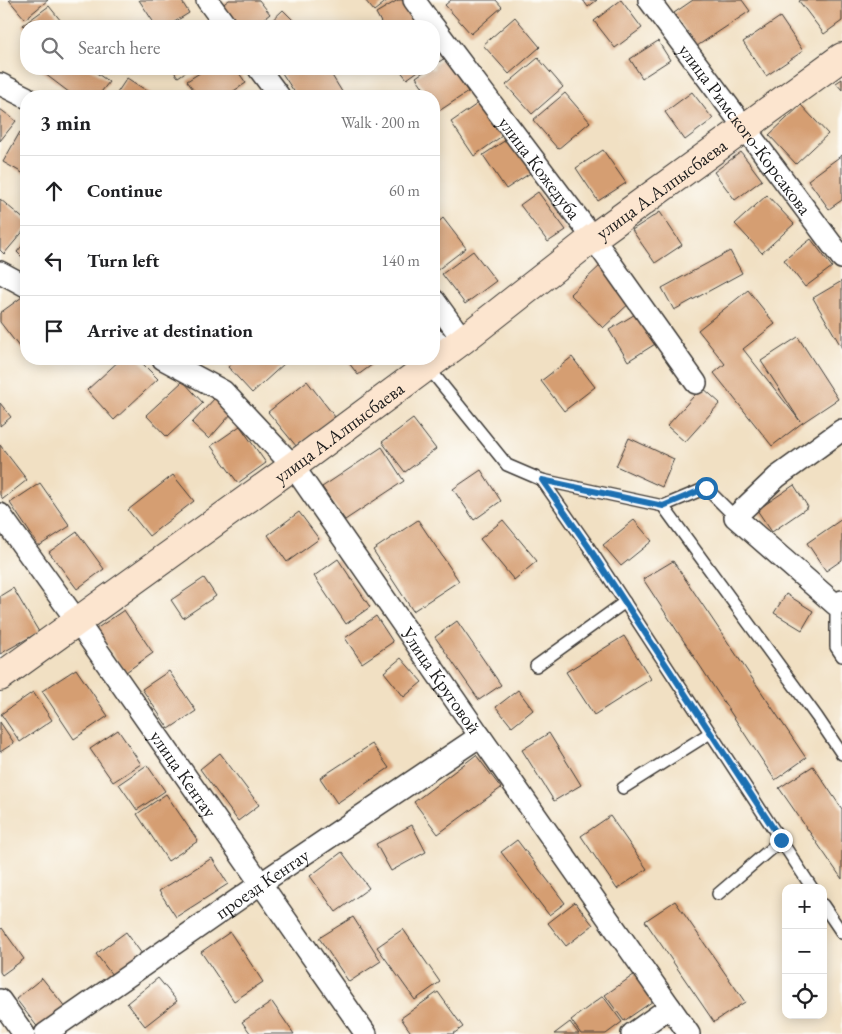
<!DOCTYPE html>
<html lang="en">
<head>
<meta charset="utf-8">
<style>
  body { margin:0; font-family:"EB Garamond",serif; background:#f2f2f2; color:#202124 }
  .controls { position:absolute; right:15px; bottom:15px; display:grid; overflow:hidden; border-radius:10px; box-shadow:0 2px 12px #0003 }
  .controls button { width:45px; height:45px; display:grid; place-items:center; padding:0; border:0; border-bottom:1px solid #e0e0e0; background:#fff; color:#202124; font:25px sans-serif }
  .stop { position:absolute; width:15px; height:15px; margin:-11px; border:4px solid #1f6fb2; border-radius:50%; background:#fff }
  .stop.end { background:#1f6fb2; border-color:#fff; box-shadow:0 1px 5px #0008 }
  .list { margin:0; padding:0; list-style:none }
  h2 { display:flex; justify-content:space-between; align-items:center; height:65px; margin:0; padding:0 20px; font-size:21px }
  h2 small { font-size:16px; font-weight:400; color:#757577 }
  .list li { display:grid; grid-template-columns:32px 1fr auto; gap:15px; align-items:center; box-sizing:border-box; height:70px; padding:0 20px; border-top:1px solid #e0e0e0 }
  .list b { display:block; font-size:19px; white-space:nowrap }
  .list em { font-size:16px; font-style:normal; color:#757577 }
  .icon { flex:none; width:28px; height:28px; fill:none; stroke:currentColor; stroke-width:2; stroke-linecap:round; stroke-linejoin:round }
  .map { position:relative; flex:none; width:842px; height:1034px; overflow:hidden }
  .search { position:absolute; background:#fff; box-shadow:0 2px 12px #0003; left:20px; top:20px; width:420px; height:55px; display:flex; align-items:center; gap:12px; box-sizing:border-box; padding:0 18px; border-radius:20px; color:#757577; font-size:19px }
  .panel { position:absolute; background:#fff; box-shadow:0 2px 12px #0003; left:20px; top:90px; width:420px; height:275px; border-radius:20px }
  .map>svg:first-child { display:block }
  .building { fill:#d59e72 }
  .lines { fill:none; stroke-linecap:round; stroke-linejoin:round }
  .lane-casing { stroke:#3c3935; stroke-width:14 }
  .street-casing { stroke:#3c3935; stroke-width:24 }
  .secondary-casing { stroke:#3c3935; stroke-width:30 }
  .lane { stroke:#fff; stroke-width:11 }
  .street { stroke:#fff; stroke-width:21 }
  .secondary { stroke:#fce5cf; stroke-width:28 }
  .route { stroke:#1f6fb2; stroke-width:6 }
  .labels { text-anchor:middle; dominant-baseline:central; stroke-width:4; stroke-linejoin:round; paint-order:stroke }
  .street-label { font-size:19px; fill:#1c1c1c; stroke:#fdfcf7 }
</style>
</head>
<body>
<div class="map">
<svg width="842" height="1034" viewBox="0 0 842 1034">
  <rect width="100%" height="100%" fill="#fdfcf7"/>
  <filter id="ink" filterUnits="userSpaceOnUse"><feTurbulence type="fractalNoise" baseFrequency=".02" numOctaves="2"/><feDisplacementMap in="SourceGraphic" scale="10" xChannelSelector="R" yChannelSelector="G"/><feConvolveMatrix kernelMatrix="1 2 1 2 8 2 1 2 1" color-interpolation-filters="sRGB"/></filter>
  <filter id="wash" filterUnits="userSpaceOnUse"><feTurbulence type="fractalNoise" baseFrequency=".0096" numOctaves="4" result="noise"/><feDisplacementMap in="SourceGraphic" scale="20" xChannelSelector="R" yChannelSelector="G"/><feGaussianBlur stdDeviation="1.12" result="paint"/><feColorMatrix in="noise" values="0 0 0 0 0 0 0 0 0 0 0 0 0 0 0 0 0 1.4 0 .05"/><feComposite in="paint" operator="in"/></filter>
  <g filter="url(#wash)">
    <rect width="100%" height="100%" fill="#f1e0c3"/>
    <g id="blocks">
      <g class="building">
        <path d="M9,0H48L25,19Z"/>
        <path d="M139,0H181L189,13L168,26H156Z"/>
        <path d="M229,0H259L270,14L255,26H237L221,6Z"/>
        <path d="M365,0H388L374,11Z"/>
        <path d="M398,0H411L422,18L408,26H383L376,13Z"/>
        <path d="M451,0H496L502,7L471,34L445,5Z"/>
        <path d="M583,0H597L588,7Z"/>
        <path d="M621,0L642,28L615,48L594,21Z"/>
        <path d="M693,0H742L750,11L697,46L674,13Z"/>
        <path d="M801,0H842V21L824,34L799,1Z"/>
        <path d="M49,6L65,26H26V29L23,25Z"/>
        <path d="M283,10L299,26H266Z"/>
        <path d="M515,17L540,47L509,74L483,45Z"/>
        <path d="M780,17L803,51L766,76L743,42Z"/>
        <path d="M658,41L670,60L642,78L630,59Z"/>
        <path d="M445,58L468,92L439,111L434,103V96H429L416,77L428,69H434V65Z"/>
        <path d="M538,58L563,87L532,114L506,85Z"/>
        <path d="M43,69H91L109,82L98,96H74L41,71Z"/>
        <path d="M172,69H190L178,77Z"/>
        <path d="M206,69H236L246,83L226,96H198L187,81Z"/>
        <path d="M290,69H328L344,95L297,96L282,73Z"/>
        <path d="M399,69H421L407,79Z"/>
        <path d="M127,78L155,96H115Z"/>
        <path d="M842,79V90L836,83Z"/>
        <path d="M259,91L263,96H253Z"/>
        <path d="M692,92L713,119L685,140L665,112Z"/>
        <path d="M565,93L590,122L558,149L533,120Z"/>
        <path d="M480,102L502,136L474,156L451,122Z"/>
        <path d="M801,105L828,134L796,164L769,135Z"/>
        <path d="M0,109L16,121L0,141Z"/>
        <path d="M20,132L26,136V175L3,162Z"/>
        <path d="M512,136L535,170L506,189L483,155Z"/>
        <path d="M603,150L626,183L598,201L576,168Z"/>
        <path d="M741,152L762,180L735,200L714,172Z"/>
        <path d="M842,155V200L829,209L808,180Z"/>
        <path d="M538,192L566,230L548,242L520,205Z"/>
        <path d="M767,195L794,224L762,253L735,224Z"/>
        <path d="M0,199L26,221V228L4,254L0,250Z"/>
        <path d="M660,212L682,245L655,263L632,230Z"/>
        <path d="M443,218L466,248L436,271L434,269V226Z"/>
        <path d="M811,239L832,267L805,287L784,260Z"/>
        <path d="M26,241V261L17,252Z"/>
        <path d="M473,251L496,281L465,304L442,274Z"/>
        <path d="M730,251L742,273L674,310L662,288Z"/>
        <path d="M602,264L634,299L603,328L570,294Z"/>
        <path d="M842,281V348L813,298Z"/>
        <path d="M748,290L775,324L743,349L800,421L761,361L798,337L838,399L802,423L772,446L714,373L725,364L698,330Z"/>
        <path d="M22,297L26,302V356L0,322V313Z"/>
        <path d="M642,310L660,341L628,361L609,330Z"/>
        <path d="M572,357L595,387L564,411L541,381Z"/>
        <path d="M121,359H138L158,379L114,420L87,390Z"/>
        <path d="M237,359H281L285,363L252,393L228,367Z"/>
        <path d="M346,359H380L358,375Z"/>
        <path d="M183,381L203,403L167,437L146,415Z"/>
        <path d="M307,381L335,417L297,447L268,412Z"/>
        <path d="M702,387L720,403L685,442L667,426Z"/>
        <path d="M215,398L232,413L209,439L192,423Z"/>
        <path d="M0,403L11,417L0,426Z"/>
        <path d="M413,419L436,449L405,472L382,442Z"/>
        <path d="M240,426L266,463L238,483L211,446Z"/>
        <path d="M629,438L674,459L662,487L616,466Z"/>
        <path d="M0,445L27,480L3,499L0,495Z"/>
        <path d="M382,447L404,481L345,520L322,487Z"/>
        <path d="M481,470L501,501L474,520L453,489Z"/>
        <path d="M173,475L194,501L149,536L128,510Z"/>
        <path d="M40,483L70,526L39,546L10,503Z"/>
        <path d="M794,485L808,507L772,532L757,510Z"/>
        <path d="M299,512L319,539L287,562L268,535Z"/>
        <path d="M842,519V560L826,571L807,543Z"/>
        <path d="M418,520L459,581L413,611L373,550Z"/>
        <path d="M503,520L537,561L514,580L480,539Z"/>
        <path d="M634,520L652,541L621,566L603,545Z"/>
        <path d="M77,532L104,569L77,589L49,552Z"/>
        <path d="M338,559L370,607L346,624L314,576Z"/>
        <path d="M673,561L806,758L775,780L643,579Z"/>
        <path d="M204,578L216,596L183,618L171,600Z"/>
        <path d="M13,588L39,632L0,654V596Z"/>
        <path d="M786,594L813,611L802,630L774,613Z"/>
        <path d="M124,610L153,653L126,672L96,629Z"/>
        <path d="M376,616L393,642L362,663L345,638Z"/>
        <path d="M457,621L501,685L479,700L435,637Z"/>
        <path d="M624,636L651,679L594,715L566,672Z"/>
        <path d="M401,658L422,682L404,697L384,672Z"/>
        <path d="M76,669L108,716L74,739L42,691Z"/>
        <path d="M169,671L196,711L169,729L142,689Z"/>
        <path d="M518,690L533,710L512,727L496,707Z"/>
        <path d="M33,692L52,720L20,742L1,714Z"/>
        <path d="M0,722L14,743L0,752Z"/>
        <path d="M118,730L141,764L113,782L90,749Z"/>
        <path d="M549,733L581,785L554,801L522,750Z"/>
        <path d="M372,744L389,768L337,803L320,778Z"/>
        <path d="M220,753L259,805L238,821L200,769Z"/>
        <path d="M476,755L501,788L438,834L414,802Z"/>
        <path d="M147,765L165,791L137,810L119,784Z"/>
        <path d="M813,766L842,809V879L779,788Z"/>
        <path d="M166,794L198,841L168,861L137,814Z"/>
        <path d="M610,816L647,869L617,889L581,836Z"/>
        <path d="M412,825L426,852L391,871L376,844Z"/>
        <path d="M517,840L565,903L549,915L501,852Z"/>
        <path d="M342,852L369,888L336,912L310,876Z"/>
        <path d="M212,858L228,884L176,917L159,891Z"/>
        <path d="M675,901L745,1002L714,1022L645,921Z"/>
        <path d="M575,902L593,925L566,946L548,923Z"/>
        <path d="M353,917L381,961L349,982L319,938Z"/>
        <path d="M2,928L24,959L2,975L0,972V930Z"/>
        <path d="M403,929L440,982L415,1000L377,947Z"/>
        <path d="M126,932L142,954L112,975L96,954Z"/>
        <path d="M230,932L263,982L234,1001L201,952Z"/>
        <path d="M638,972L656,999L624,1021L605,995Z"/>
        <path d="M42,978L66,1008L39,1029L16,999Z"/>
        <path d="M158,978L177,1001L145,1026L127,1003Z"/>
        <path d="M438,992L463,1027L453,1034H412L401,1018Z"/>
        <path d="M603,996L622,1022L606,1034H581L571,1020Z"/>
        <path d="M272,1002L294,1034H251L242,1022Z"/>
        <path d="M570,1022L579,1034H554Z"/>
      </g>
    </g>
  </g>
  <g filter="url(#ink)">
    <use href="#blocks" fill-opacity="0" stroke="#3c3935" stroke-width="1"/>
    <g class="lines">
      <g class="lane-casing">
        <g id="lane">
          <path d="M427,366L507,465L542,480L588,546L812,888"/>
          <path d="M542,480L663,506L817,717L842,754"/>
          <path d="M663,506L706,488L735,517"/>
          <path d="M836,605V647L842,656"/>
          <path d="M536,666L625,602"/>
          <path d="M623,788L710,733"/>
          <path d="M718,894L781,840"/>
          <path d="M823,905L842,933"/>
        </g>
      </g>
      <g class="street-casing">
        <g id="street">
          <path d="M207,0L226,26"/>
          <path d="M414,0L433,26"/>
          <path id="s1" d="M649,0L842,258"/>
          <path id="s2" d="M434,27L593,238L696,383"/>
          <path d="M259,69L279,96"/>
          <path d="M0,84L26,97"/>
          <path d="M0,272L26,286"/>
          <path d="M434,300L463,340"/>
          <path d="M434,339L447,350"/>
          <path id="s3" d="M163,359L223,391L293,466L480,736L689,1034"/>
          <path d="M842,430L777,477L735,517L836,605L842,601"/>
          <path id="s4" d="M0,514L77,621L366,1034"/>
          <path d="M0,1000L24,1034"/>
          <path id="s5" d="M45,1034L260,884L480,736"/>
          <path d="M632,1034L670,1007"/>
        </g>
      </g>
      <g class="secondary-casing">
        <g id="secondary">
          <path id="s6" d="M0,677L293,466L463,340L593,238L842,57"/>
        </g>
      </g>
      <use href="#lane" class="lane"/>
      <use href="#street" class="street"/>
      <use href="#secondary" class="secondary"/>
    </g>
  </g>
  <g class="lines" filter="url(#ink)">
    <path class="route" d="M706,488L663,506L542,480L588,546L781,840"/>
  </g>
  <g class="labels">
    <g class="street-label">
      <text stroke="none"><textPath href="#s1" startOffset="161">улица Римского-Корсакова</textPath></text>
      <text stroke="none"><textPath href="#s2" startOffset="176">улица Кожедуба</textPath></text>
      <text stroke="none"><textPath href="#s6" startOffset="822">улица А.Алпысбаева</textPath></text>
      <text stroke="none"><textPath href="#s6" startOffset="418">улица А.Алпысбаева</textPath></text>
      <text stroke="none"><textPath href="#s3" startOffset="431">Улица Круговой</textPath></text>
      <text stroke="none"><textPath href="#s4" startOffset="318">улица Кентау</textPath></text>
      <text stroke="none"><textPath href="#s5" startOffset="264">проезд Кентау</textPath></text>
    </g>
  </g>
</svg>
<div class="controls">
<button>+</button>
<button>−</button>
<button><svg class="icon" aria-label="locate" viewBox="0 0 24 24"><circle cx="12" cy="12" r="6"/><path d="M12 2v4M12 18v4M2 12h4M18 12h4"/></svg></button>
</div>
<div class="stop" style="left:706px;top:488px"></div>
<div class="stop end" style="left:781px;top:840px"></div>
<div class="search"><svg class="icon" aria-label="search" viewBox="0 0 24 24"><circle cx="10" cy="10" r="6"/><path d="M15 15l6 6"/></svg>Search here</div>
<section class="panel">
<h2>3 min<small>Walk · 200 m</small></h2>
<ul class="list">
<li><svg class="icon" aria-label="ahead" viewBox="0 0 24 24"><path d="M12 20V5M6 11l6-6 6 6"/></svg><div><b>Continue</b></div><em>60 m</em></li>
<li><svg class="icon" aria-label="left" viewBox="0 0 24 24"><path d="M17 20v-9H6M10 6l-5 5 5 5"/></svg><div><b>Turn left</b></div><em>140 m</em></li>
<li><svg class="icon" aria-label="arrive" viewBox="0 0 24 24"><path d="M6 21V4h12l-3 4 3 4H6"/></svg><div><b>Arrive at destination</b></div></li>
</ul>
</section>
</div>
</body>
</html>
